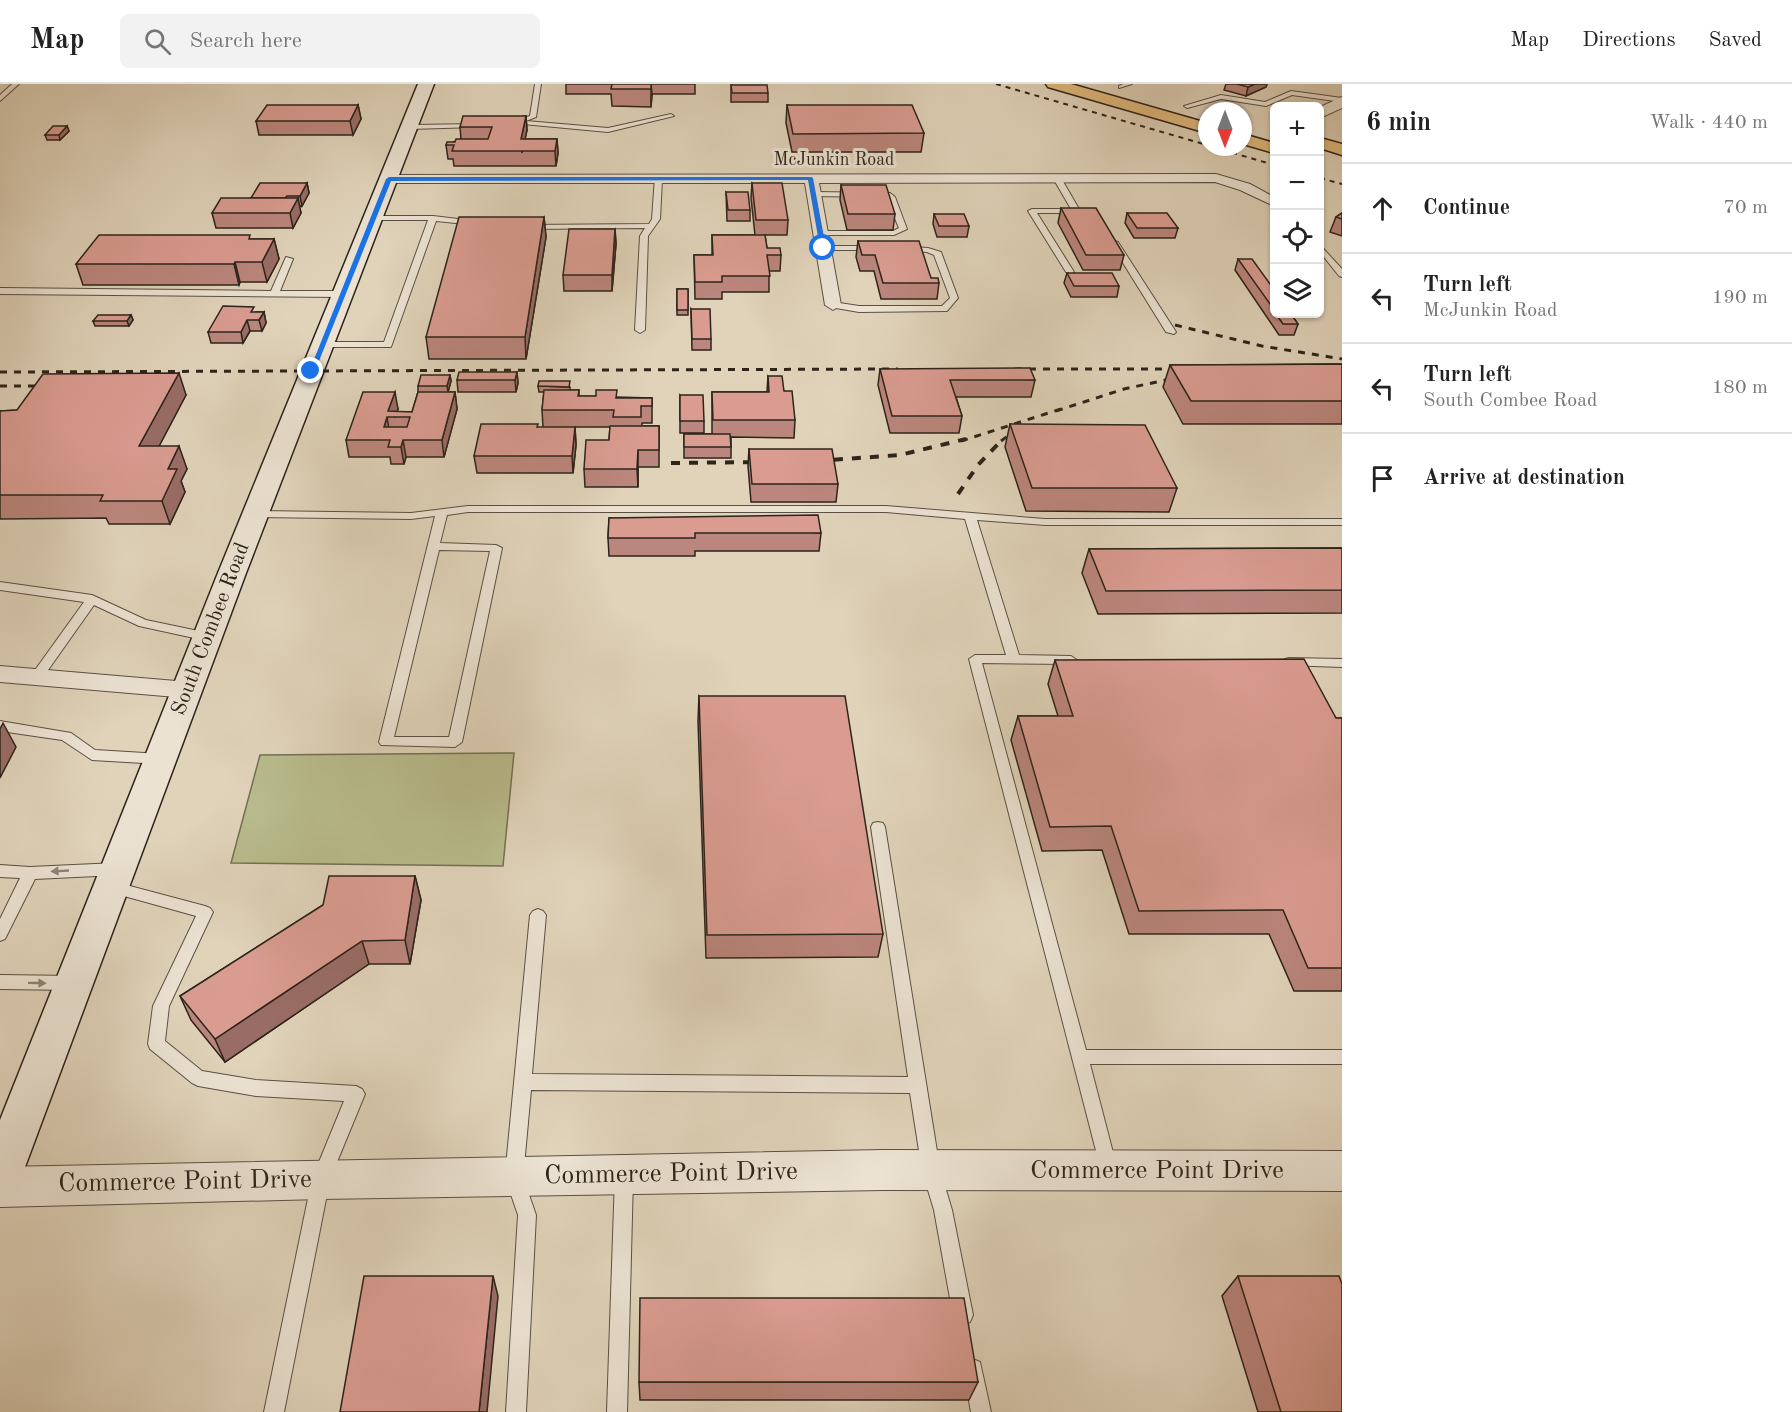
<!DOCTYPE html>
<html lang="en">
<head>
<meta charset="utf-8">
<style>
  body { margin:0; font-family:"Old Standard TT",serif; background:#f2f2f2; color:#222 }
  .controls { position:absolute; right:18px; top:18px; display:grid; overflow:hidden; border-radius:9px; box-shadow:0 2px 4px #0004 }
  .controls button { width:54px; height:54px; display:grid; place-items:center; padding:0; border:0; border-bottom:2px solid #e0e0e0; background:#fff; color:#222; font:30px sans-serif }
  .compass { position:absolute; left:1198px; top:18px; width:54px; height:54px; border-radius:50%; background:#fff; box-shadow:0 2px 4px #0004; rotate:180deg }
  .stop { position:absolute; width:18px; height:18px; margin:-14px; border:4px solid #1a73e8; border-radius:50%; background:#fff }
  .stop.end { background:#1a73e8; border-color:#fff; box-shadow:0 2px 6px #0008 }
  .list { margin:0; padding:0; list-style:none }
  h2 { display:flex; justify-content:space-between; align-items:center; height:78px; margin:0; padding:0 24px; font-size:26px }
  h2 small { font-size:20px; font-weight:400; color:#767676 }
  .list li { display:grid; grid-template-columns:39px 1fr auto; gap:18px; align-items:center; box-sizing:border-box; height:90px; padding:0 24px; border-top:2px solid #e0e0e0 }
  .list b { display:block; font-size:22px; white-space:nowrap }
  .list p { margin:0; font-size:20px; white-space:nowrap; color:#767676 }
  .list em { font-size:20px; font-style:normal; color:#767676 }
  .icon { flex:none; width:33px; height:33px; fill:none; stroke:currentColor; stroke-width:2; stroke-linecap:round; stroke-linejoin:round }
  .map { position:relative; flex:none; width:1342px; height:1328px; overflow:hidden }
  header { display:flex; align-items:center; gap:36px; box-sizing:border-box; height:84px; padding:0 30px; background:#fff; border-bottom:2px solid #e0e0e0 }
  header strong { font-size:28px }
  nav { display:flex; gap:33px; margin-inline-start:auto; font-size:21px }
  .search { width:420px; height:54px; background:#f2f2f2; display:flex; align-items:center; gap:15px; box-sizing:border-box; padding:0 21px; border-radius:9px; color:#767676; font-size:22px }
  main { display:flex }
  aside { flex:1; background:#fff }
  .map>svg:first-child { display:block }
  .green { fill:#b8bb8c; stroke:#727053; stroke-width:1.5 }
  .lines { fill:none; stroke-linecap:round; stroke-linejoin:round }
  .service-casing { stroke:#5a5042; stroke-width:2 }
  .minor-casing { stroke:#5a5042; stroke-width:2 }
  .tertiary-casing { stroke:#5a5042; stroke-width:2 }
  .secondary-casing { stroke:#2d241a; stroke-width:3 }
  .primary-casing { stroke:#2d241a; stroke-width:3 }
  .service { fill:#ebe2d2; fill-rule:evenodd }
  .minor { fill:#ebe2d2; fill-rule:evenodd }
  .tertiary { fill:#ebe2d2; fill-rule:evenodd }
  .secondary { fill:#ebe2d2; fill-rule:evenodd }
  .primary { fill:#e0ba7d; fill-rule:evenodd }
  .rail-far2 { stroke:#2d241a; stroke-width:2; stroke-dasharray:5 5; stroke-linecap:butt }
  .rail-far1 { stroke:#2d241a; stroke-width:3; stroke-dasharray:7 7; stroke-linecap:butt }
  .rail { stroke:#2d241a; stroke-width:4; stroke-dasharray:9 9; stroke-linecap:butt }
  .wall { fill:#bb867d; stroke:#2d241a; stroke-width:1.5 }
  .shaded-wall { fill:#996d66; stroke:#2d241a; stroke-width:1.5 }
  .building { fill:#da9c91; stroke:#2d241a; stroke-width:1.5; fill-rule:evenodd }
  .oneway { fill:#8c8376 }
  .route { fill:#1a73e8 }
  .labels { text-anchor:middle; dominant-baseline:central; stroke-width:6; stroke-linejoin:round; paint-order:stroke }
  .far-street-label { font-size:18px; fill:#2d241a; stroke:#ebe2d2 }
  .street-label { font-size:21px; fill:#2d241a; stroke:#ebe2d2 }
  .near-street-label { font-size:26px; fill:#2d241a; stroke:#ebe2d2 }
</style>
</head>
<body>
<header>
<strong>Map</strong>
<div class="search"><svg class="icon" aria-label="search" viewBox="0 0 24 24"><circle cx="10" cy="10" r="6"/><path d="M15 15l6 6"/></svg>Search here</div>
<nav><a>Map</a><a>Directions</a><a>Saved</a></nav>
</header>
<main>
<div class="map">
<svg width="1342" height="1328" viewBox="0 0 1342 1328">
  <rect width="100%" height="100%" fill="#e0d3ba"/>
  <filter id="stains"><feTurbulence type="fractalNoise" baseFrequency=".00333" numOctaves="4"/><feColorMatrix values="0 0 0 0 .2 0 0 0 0 .09 0 0 0 0 .02 0 0 0 .5 -.17"/></filter>
  <radialGradient id="worn" r=".72"><stop offset=".6" stop-color="#630" stop-opacity="0"/><stop offset="1" stop-color="#630" stop-opacity=".3"/></radialGradient>
  <path class="green" d="M514,669L503,782L231,779L260,671Z"/>
  <g class="lines">
    <g class="service-casing">
      <g id="service">
        <path d="M12,0H19L0,17V11Z"/>
        <path d="M535,0H541L536,33L526,37L608,44L671,30L674,32L608,48L512,39V37L530,32Z"/>
        <path d="M1123,0H1132L1119,4V2Z"/>
        <path d="M1291,7L1342,14V18L1292,11L1266,22L1221,15L1187,24L1184,22L1221,11L1265,18Z"/>
        <path d="M479,40L477,43L410,45L407,43L410,41Z"/>
        <path d="M1057,92L1061,94L1079,125H1091L1095,127L1091,129H1037L1074,188L1070,191L1066,188L1028,127L1032,125H1071L1053,94Z"/>
        <path d="M655,93L662,95L660,135L648,152L645,246L640,249L635,246L640,152L645,144L527,145L523,143L527,141L649,140L652,135Z"/>
        <path d="M813,108L890,109L895,113L907,145L894,151H817L816,149L820,147H893L899,144L886,113L810,112V108Z"/>
        <path d="M370,132H433L475,137L479,139L475,141L436,137L391,263H319L317,261L322,258H384L428,136H373L369,134Z"/>
        <path d="M1111,156L1118,158L1176,248L1174,250L1166,248L1110,158Z"/>
        <path d="M1320,161L1342,185V193L1339,192L1320,168Z"/>
        <path d="M820,162H876L880,164L876,166H820Z"/>
        <path d="M901,162L928,164L941,168L958,214L947,227L859,228L830,223L829,221L833,218L859,222H942L950,214L934,171L927,168L901,166Z"/>
        <path d="M286,173L293,175L280,207H342L346,210L342,213L0,210V204L271,207Z"/>
        <path d="M468,422H886L1045,435H1342V441H1045L977,436L1019,571L1071,572L1077,576L1071,580L982,579L1086,966H1342V980H1090L1117,1084L1114,1090L1108,1092L1102,1090L969,575L975,571H1006L965,435L886,428H468L447,431L440,459L496,461L502,464L462,658L455,663L381,661L379,658L435,432L411,435L256,433L251,430L256,427L411,429ZM439,466L490,467L449,653H394Z"/>
        <path d="M0,498L92,511L146,536L208,549L214,553L208,557L139,542L94,521L41,596L36,597L30,593L84,518L0,506Z"/>
        <path d="M1289,574L1342,575V583L1285,581L1283,578L1285,575Z"/>
        <path d="M0,637L71,649L95,666L161,670L168,675L161,680L92,676L62,656L0,647Z"/>
        <path d="M878,738L883,739L885,743L940,1086L952,1126L973,1231L970,1238L963,1241L956,1238L953,1231L934,1126L922,1086L910,1009L531,1006L523,1093L536,1131L526,1328H506L518,1131L505,1093L530,831L533,827L538,825L543,827L546,831L532,990L908,993L871,743L873,739Z"/>
        <path d="M117,779L122,781L124,785L122,789L117,791L35,795L5,855L0,857V835L20,794L0,793V781L30,783Z"/>
        <path d="M111,797L205,822L210,824L213,828L169,922L165,957L202,987L256,996L356,1002L362,1005L365,1010L330,1095L284,1328H264L312,1095L344,1017L256,1012L198,1002L192,999L150,965L148,960L153,922L196,832L106,807L104,803L106,799Z"/>
        <path d="M0,891L73,892L79,894L81,899L79,904L73,906L0,905Z"/>
        <path d="M624,1084L630,1087L633,1093L627,1328H607L615,1093L618,1087Z"/>
        <path d="M973,1275L980,1278L991,1328H971L963,1285L966,1278Z"/>
      </g>
    </g>
    <g class="minor-casing">
      <g id="minor">
        <path d="M1216,90L1250,100L1274,113V122L1240,106L1215,98L819,99L841,221L833,226L825,221L805,99H389L382,95L389,91Z"/>
        <path d="M0,582L188,598L197,600L200,606L197,612L188,614L0,598Z"/>
      </g>
    </g>
    <g class="tertiary-casing">
      <g id="tertiary">
        <path d="M1342,13V24L1320,34V23Z"/>
        <path d="M884,1066L1342,1067V1107L884,1106L321,1115L0,1123V1083Z"/>
      </g>
    </g>
    <g class="secondary-casing">
      <path id="secondary" d="M418,0H434L246,489L22,1091L16,1106L0,1112V1036L218,489Z"/>
    </g>
    <g class="primary-casing">
      <g id="primary">
        <path d="M1046,0H1071L1207,39V49L1048,3Z"/>
        <path d="M1243,50L1274,59V69L1243,60Z"/>
        <path d="M1320,54L1342,60V71L1320,64Z"/>
      </g>
    </g>
    <use href="#service" class="service"/>
    <use href="#minor" class="minor"/>
    <use href="#tertiary" class="tertiary"/>
    <use href="#secondary" class="secondary"/>
    <use href="#primary" class="primary"/>
    <g class="rail-far2">
      <path d="M996,0L1207,61"/>
      <path d="M1213,63L1274,81"/>
      <path d="M1320,94L1342,100"/>
    </g>
    <g class="rail-far1">
      <path d="M1175,241L1262,262L1342,275"/>
      <path d="M1015,285H1186"/>
      <path d="M0,288L898,285"/>
      <path d="M0,302H51"/>
      <path d="M1056,327L1124,305L1180,293"/>
      <path d="M961,357L1061,325"/>
      <path d="M1001,357L1020,343"/>
    </g>
    <g class="rail">
      <path d="M816,377L900,371L966,355"/>
      <path d="M671,379L765,378"/>
      <path d="M958,410L978,381L1003,355"/>
    </g>
  </g>
  <g class="wall">
    <path d="M566,0H695V10H652L651,23L612,22L611,10H566Z"/>
    <path d="M1226,0H1267L1266,3L1246,12L1224,6Z"/>
    <path d="M731,1L768,9V18H731Z"/>
    <path d="M358,21L361,35L353,51H259L256,37Z"/>
    <path d="M787,21L924,49L921,68H792L786,39Z"/>
    <path d="M526,32L527,46L525,55H557L558,69L556,82H454L453,75H448L446,61L461,55L460,43Z"/>
    <path d="M67,42L69,47L60,56H47L45,51Z"/>
    <path d="M307,99L309,109L302,122H299L301,129L293,144H216L212,129L251,114Z"/>
    <path d="M752,99L788,136L787,151H765L767,164L781,171L780,187H769V208H722V215H695L694,171H712V151H755L751,114Z"/>
    <path d="M841,101L895,130L893,146H847L840,116Z"/>
    <path d="M726,108L750,126V137H727Z"/>
    <path d="M1061,124L1124,171L1120,186H1083L1058,139Z"/>
    <path d="M1127,129L1178,144L1175,154H1134L1125,139Z"/>
    <path d="M1342,129V152L1330,148L1336,133Z"/>
    <path d="M934,130L969,142L967,153H937L933,140Z"/>
    <path d="M544,133L546,153L526,275H429L426,253Z"/>
    <path d="M615,145L616,160L612,207H564L563,191Z"/>
    <path d="M251,155H274L279,175L267,198H240L239,201H83L76,180Z"/>
    <path d="M858,157L931,194L939,199L937,215H881L874,187H860L856,173Z"/>
    <path d="M1238,175L1275,207V230H1291L1298,240L1294,251H1279L1235,186Z"/>
    <path d="M1067,189L1119,202L1117,213H1071L1064,199Z"/>
    <rect x="677" y="205" width="11" height="26"/>
    <path d="M691,225L711,255V266H692Z"/>
    <path d="M256,228H264L266,239L262,247H250L243,259H211L208,248Z"/>
    <path d="M131,231L133,236L129,242H95L93,237Z"/>
    <path d="M1342,280V340H1183L1163,303L1170,281Z"/>
    <path d="M880,285L1035,296L1031,313H956L962,332L959,349H890L878,301Z"/>
    <path d="M517,288L518,299L516,308H458L457,296Z"/>
    <path d="M450,291L451,297L448,308H455L457,325L444,373H406L404,380H391L390,373H349L346,356L398,325L397,328H412L418,308V302Z"/>
    <path d="M768,292L784,307L795,336L794,354L731,353V374H684V350H712V308H767Z"/>
    <path d="M538,302L570,303V306H579V312L652,314V339H642V342H659V383H638V403H585L584,385L609,356L610,343H575L576,361L573,389H477L474,372L543,343L542,326L544,308H539Z"/>
    <path d="M186,311L159,362L187,385L181,397L185,408L170,440H109L106,434L0,435V327L17,326Z"/>
    <path d="M680,311L704,337V349H680Z"/>
    <path d="M1010,340L1177,404L1169,428L1026,427L1005,363Z"/>
    <path d="M749,365L838,400L836,418H751L748,382Z"/>
    <path d="M609,434L821,449L819,467H695V472H609L608,454Z"/>
    <path d="M1342,464V529L1098,530L1082,489L1089,465Z"/>
    <path d="M1055,576L1336,634H1342V907H1294L1269,850H1129L1102,766L1042,767L1011,656L1018,632H1058L1048,600Z"/>
    <path d="M699,612L883,850L878,873L706,874L698,637Z"/>
    <path d="M415,792L421,816L410,880H369L225,978L191,936L180,912L323,821Z"/>
    <path d="M1238,1192L1342,1328H1258L1222,1212Z"/>
    <path d="M639,1298H978L969,1316H640Z"/>
  </g>
  <g class="shaded-wall">
    <path d="M651,0L652,10L651,23Z"/>
    <path d="M1255,0H1267L1266,3L1246,12L1248,3Z"/>
    <path d="M358,21L361,35L353,51L350,37Z"/>
    <path d="M526,32L527,46L522,69L521,55Z"/>
    <path d="M67,42L69,47L60,56L59,51Z"/>
    <path d="M557,55L558,69L556,82L555,67Z"/>
    <path d="M307,99L309,109L302,122L300,112Z"/>
    <path d="M298,114L301,129L293,144L290,129Z"/>
    <path d="M544,133L546,153L526,275L525,253Z"/>
    <path d="M615,145L616,160L612,207V191Z"/>
    <path d="M274,155L279,175L267,198L262,178Z"/>
    <path d="M235,178L240,198L239,201L234,180Z"/>
    <path d="M264,228L266,239L262,247L259,236Z"/>
    <path d="M131,231L133,236L129,242L127,237Z"/>
    <path d="M247,236L250,247L243,259L241,248Z"/>
    <path d="M517,288L518,299L516,308L515,296Z"/>
    <path d="M179,289L186,311L147,385L139,362Z"/>
    <path d="M450,291L451,297L448,308L447,302Z"/>
    <path d="M395,308L398,325L395,333L388,327Z"/>
    <path d="M455,308L457,325L444,373L442,356Z"/>
    <path d="M387,333L390,351L384,343Z"/>
    <path d="M575,343L576,361L573,389L572,372Z"/>
    <path d="M403,356L406,373L404,380L401,363Z"/>
    <path d="M179,362L187,385L181,397L185,408L170,440L162,417L168,385Z"/>
    <path d="M638,366V403L637,385Z"/>
    <path d="M3,639L16,663L0,694V645Z"/>
    <path d="M415,792L421,816L410,880L405,856Z"/>
    <path d="M362,857L369,880L225,978L215,955Z"/>
    <path d="M493,1192L498,1212L487,1328H479Z"/>
  </g>
  <g class="building">
    <path d="M612,0H651V5H611Z"/>
    <path d="M1237,0H1255L1248,3Z"/>
    <path d="M731,1H767L768,9H732Z"/>
    <path d="M267,21H358L350,37H256Z"/>
    <path d="M787,21H912L924,49L793,50Z"/>
    <path d="M463,32H526L521,55H557L555,67H452L454,61H446L447,58H455L456,55H488L492,43H460Z"/>
    <path d="M53,42H67L59,51H45Z"/>
    <path d="M260,99H307L300,112H287L285,114H251Z"/>
    <path d="M752,99H782L788,136H756Z"/>
    <path d="M841,101H886L895,130H848Z"/>
    <path d="M726,108H748L750,126H728Z"/>
    <path d="M221,114H298L290,129H212Z"/>
    <path d="M1061,124H1096L1124,171H1086Z"/>
    <path d="M1127,129H1167L1178,144H1137Z"/>
    <path d="M1342,129V135L1336,133Z"/>
    <path d="M934,130H964L969,142H939Z"/>
    <path d="M459,133H544L525,253H426Z"/>
    <path d="M569,145H615L612,191H563Z"/>
    <path d="M99,151H250L249,155H274L262,178H235L234,180H76Z"/>
    <path d="M712,151H765L767,164H780L781,171H767L770,192H722V198H695L694,171H713Z"/>
    <path d="M858,157H919L931,194H938L939,199H883L875,171H862Z"/>
    <path d="M1238,175H1252L1275,207V227Z"/>
    <path d="M1067,189H1112L1119,202H1074Z"/>
    <rect x="677" y="205" width="11" height="21"/>
    <path d="M223,222L254,223L251,228H264L259,236H247L241,248H208Z"/>
    <path d="M691,225H710L711,255H692Z"/>
    <path d="M1276,230H1291L1298,240H1283Z"/>
    <path d="M98,231H131L127,237H93Z"/>
    <path d="M1342,280V317H1191L1170,281Z"/>
    <path d="M1030,284L1035,296H950L962,332H892L880,285Z"/>
    <path d="M459,288H517L515,296H457Z"/>
    <path d="M179,289L139,362H179L168,385H177L162,417H100L103,411H0V327L17,326L43,290Z"/>
    <path d="M421,291H450L447,302H418Z"/>
    <path d="M768,292H782L784,307H792L795,336H713L712,308H769Z"/>
    <path d="M539,297H570L569,303L538,302Z"/>
    <path d="M544,306H579L578,312H596V306H617L616,314H652V322H641V333H613L614,326H542Z"/>
    <path d="M363,308H395L388,327L412,328L418,308H455L442,356H403L401,363H388L390,356H346ZM387,333H410L407,343H384Z"/>
    <path d="M680,311H703L704,337H680Z"/>
    <path d="M481,340H538L537,343H575L572,372H474Z"/>
    <path d="M1010,340L1145,341L1177,404H1032Z"/>
    <path d="M610,342H659V366H638L637,385H584L586,356H609Z"/>
    <path d="M684,350H730L731,363H684Z"/>
    <path d="M749,365H832L838,400H752Z"/>
    <path d="M818,431L821,449H695V454H608L609,434Z"/>
    <path d="M1342,464V506L1106,507L1089,465Z"/>
    <path d="M1304,575L1336,634H1342V884H1308L1283,826L1139,827L1111,742L1050,743L1018,632H1073L1055,576Z"/>
    <path d="M699,612H845L883,850L707,851Z"/>
    <path d="M329,792H415L405,856L362,857L215,955L180,912L323,821Z"/>
    <path d="M364,1192H493L479,1328H340Z"/>
    <path d="M1238,1192H1339L1342,1200V1328H1281Z"/>
    <path d="M640,1214H964L978,1298H639Z"/>
  </g>
  <defs><path id="oneway-solid" d="M-6-.8H1V-3.2L6.5 0L1 3.2V.8H-6Z" transform="scale(1.5)"/></defs>
  <g class="oneway">
    <use href="#oneway-solid" transform="translate(60 787) rotate(177)"/>
    <use href="#oneway-solid" transform="translate(37 899) rotate(1)"/>
  </g>
  <path class="route" d="M389,93H811L813,94L826,164H820L808,96L391,97L315,287L309,288L386,95Z"/>
  <g class="labels">
    <g class="far-street-label">
      <text x="834" y="76">McJunkin Road</text>
    </g>
    <g class="street-label">
      <text transform="translate(211 545) rotate(-69)">South Combee Road</text>
    </g>
    <g class="near-street-label">
      <text x="1157" y="1087">Commerce Point Drive</text>
      <text transform="translate(671 1090) rotate(-1)">Commerce Point Drive</text>
      <text transform="translate(185 1098) rotate(-1)">Commerce Point Drive</text>
    </g>
  </g>
  <rect width="100%" height="100%" filter="url(#stains)"/>
  <rect width="100%" height="100%" fill="url(#worn)"/>
</svg>
<div class="controls">
<button>+</button>
<button>−</button>
<button><svg class="icon" aria-label="locate" viewBox="0 0 24 24"><circle cx="12" cy="12" r="6"/><path d="M12 2v4M12 18v4M2 12h4M18 12h4"/></svg></button>
<button><svg class="icon" aria-label="layers" viewBox="0 0 24 24"><path d="M12 4l9 5-9 5-9-5zM3 14l9 5 9-5"/></svg></button>
</div>
<svg class="compass" viewBox="-18 -18 36 36"><path d="M0-13l5 13h-10z" fill="#e53935"/><path d="M0 13l5-13h-10z" fill="#767676"/></svg>
<div class="stop" style="left:823px;top:164px"></div>
<div class="stop end" style="left:311px;top:287px"></div>
</div>
<aside>
<h2>6 min<small>Walk · 440 m</small></h2>
<ul class="list">
<li><svg class="icon" aria-label="ahead" viewBox="0 0 24 24"><path d="M12 20V5M6 11l6-6 6 6"/></svg><div><b>Continue</b></div><em>70 m</em></li>
<li><svg class="icon" aria-label="left" viewBox="0 0 24 24"><path d="M17 20v-9H6M10 6l-5 5 5 5"/></svg><div><b>Turn left</b><p>McJunkin Road</p></div><em>190 m</em></li>
<li><svg class="icon" aria-label="left" viewBox="0 0 24 24"><path d="M17 20v-9H6M10 6l-5 5 5 5"/></svg><div><b>Turn left</b><p>South Combee Road</p></div><em>180 m</em></li>
<li><svg class="icon" aria-label="arrive" viewBox="0 0 24 24"><path d="M6 21V4h12l-3 4 3 4H6"/></svg><div><b>Arrive at destination</b></div></li>
</ul>
</aside>
</main>
</body>
</html>
